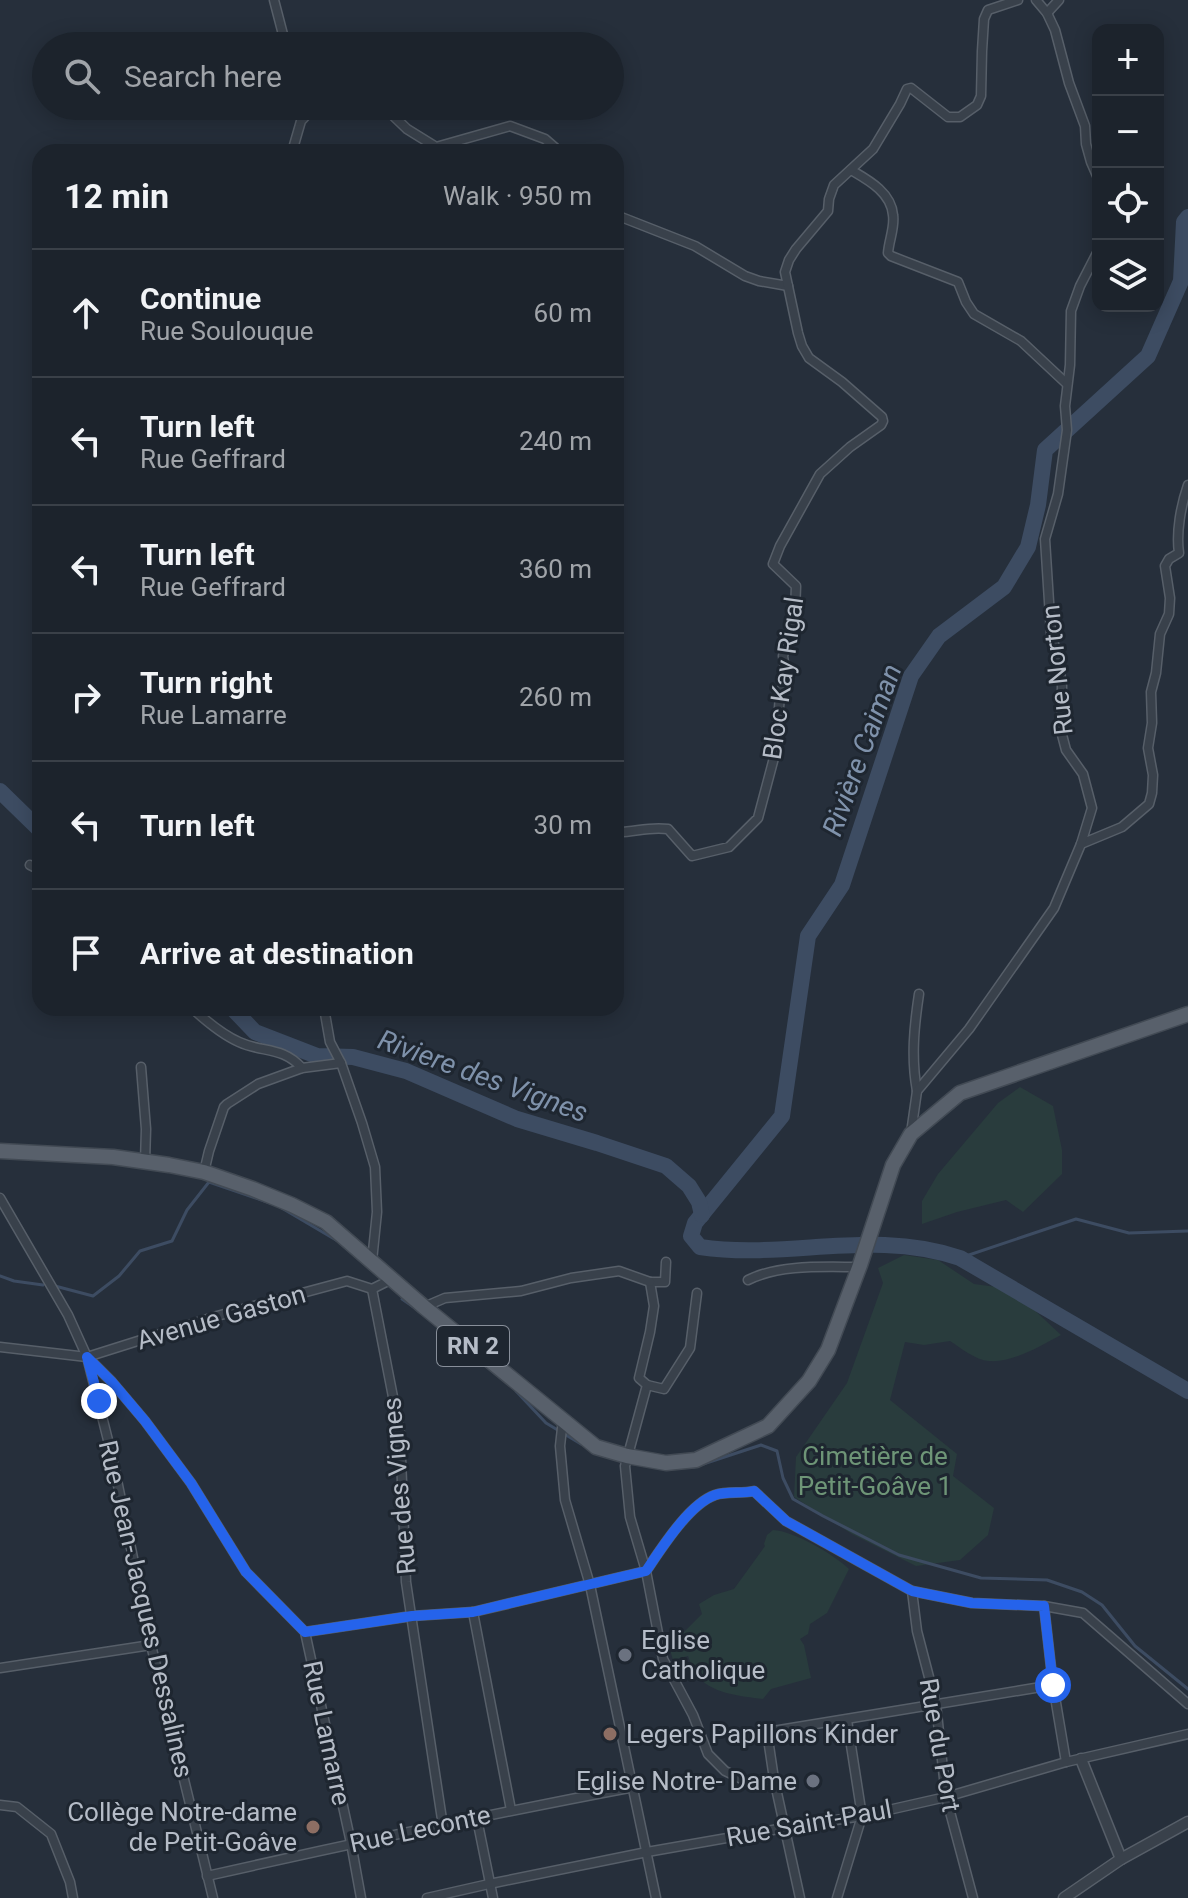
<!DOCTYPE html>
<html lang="en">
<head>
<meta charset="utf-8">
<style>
  body { margin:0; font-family:Roboto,sans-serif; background:#292f38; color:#f1f3f6 }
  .controls { position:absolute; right:24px; top:24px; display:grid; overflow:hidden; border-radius:16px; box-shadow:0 4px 20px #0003 }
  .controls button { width:72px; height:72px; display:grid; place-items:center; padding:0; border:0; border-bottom:2px solid #3a4048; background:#1c232c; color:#f1f3f6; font:40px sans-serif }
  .stop { position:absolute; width:24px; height:24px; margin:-18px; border:6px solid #2563eb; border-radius:50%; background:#fff }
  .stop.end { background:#2563eb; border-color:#fff; box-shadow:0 2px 8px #0008 }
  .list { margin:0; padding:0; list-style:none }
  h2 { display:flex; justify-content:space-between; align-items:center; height:104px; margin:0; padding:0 32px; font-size:34px }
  h2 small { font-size:26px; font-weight:400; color:#a0a4a9 }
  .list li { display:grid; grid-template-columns:52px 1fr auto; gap:24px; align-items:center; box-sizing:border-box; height:128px; padding:0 32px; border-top:2px solid #3a4048 }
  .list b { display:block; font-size:30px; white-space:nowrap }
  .list p { margin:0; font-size:26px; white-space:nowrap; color:#a0a4a9 }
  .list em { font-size:26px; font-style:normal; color:#a0a4a9 }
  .icon { flex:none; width:44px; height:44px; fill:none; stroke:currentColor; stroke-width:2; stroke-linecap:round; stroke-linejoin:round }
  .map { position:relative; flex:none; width:1188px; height:1898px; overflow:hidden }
  .search { position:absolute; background:#1c232c; box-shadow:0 4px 20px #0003; left:32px; top:32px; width:592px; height:88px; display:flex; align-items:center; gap:20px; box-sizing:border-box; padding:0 28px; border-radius:44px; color:#a0a4a9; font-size:30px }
  .panel { position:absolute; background:#1c232c; box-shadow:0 4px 20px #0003; left:32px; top:144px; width:592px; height:872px; border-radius:24px }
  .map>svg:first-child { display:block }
  .green { fill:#293c3d }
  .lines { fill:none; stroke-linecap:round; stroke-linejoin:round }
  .stream { stroke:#3d4c62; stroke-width:3 }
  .river { stroke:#3d4c62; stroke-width:16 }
  .minor-casing { stroke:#575f69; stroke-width:11 }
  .tertiary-casing { stroke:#575f69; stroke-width:13 }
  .primary-casing { stroke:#424a54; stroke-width:17 }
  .minor { stroke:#39414b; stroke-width:8 }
  .tertiary { stroke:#39414b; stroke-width:10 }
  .primary { stroke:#58606b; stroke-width:14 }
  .route { stroke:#2563eb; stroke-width:10 }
  .worship-dot { fill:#6b7280; stroke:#1e2630; stroke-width:3 }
  .education-dot { fill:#8d6e63; stroke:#1e2630; stroke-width:3 }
  .labels { text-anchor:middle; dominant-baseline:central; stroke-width:6; stroke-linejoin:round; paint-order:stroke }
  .shield { fill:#1e2630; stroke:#888f9a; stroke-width:2 }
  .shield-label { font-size:24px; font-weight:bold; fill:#b5bcc7 }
  .street-label { font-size:26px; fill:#b5bcc7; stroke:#1e2630 }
  .park-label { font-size:26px; fill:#6e9577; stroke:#1e2630 }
  .poi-label { font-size:26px; fill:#b5bcc7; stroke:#1e2630; text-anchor:start }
  .water-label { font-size:28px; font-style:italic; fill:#7f92ab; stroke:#1e2630 }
</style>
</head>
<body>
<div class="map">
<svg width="1188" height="1898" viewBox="0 0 1188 1898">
  <rect width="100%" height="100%" fill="#262f3b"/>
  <g class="green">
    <path d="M1020,1087L1053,1106L1062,1150V1174L1023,1212L1006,1200L957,1212L922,1224V1201L938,1174L998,1103Z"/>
    <path d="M904,1255L938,1260L974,1284L1012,1289L1061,1335C1040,1346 1013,1363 989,1361C975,1360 961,1348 950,1341L924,1345L905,1342L890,1400L957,1454L953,1476L994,1508L988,1535L960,1560L916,1566L852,1534L794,1497L796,1457L847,1383L883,1283L878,1268Z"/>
    <path d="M773,1530C794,1531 833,1554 849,1569L827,1613L810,1624L808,1634L800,1639L804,1645L811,1678L771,1689L763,1699C741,1696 710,1694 696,1674C693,1669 690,1662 688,1656L673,1660L668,1643L676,1640L702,1614L699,1604L714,1595L734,1589L765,1546L764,1544L767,1535Z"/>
  </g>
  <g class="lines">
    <g class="stream">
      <path d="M280,1207L336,1240"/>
      <path d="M960,1258L1076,1219L1129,1233L1188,1231"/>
      <path d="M0,1276L14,1281L43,1285"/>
      <path d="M55,1286L93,1296L119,1276L140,1251L172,1241L187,1210L209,1182L270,1203"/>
      <path d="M402,1299L415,1308"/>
      <path d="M516,1391L546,1423L581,1444"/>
      <path d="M689,1467H694L761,1445L777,1451L783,1478L793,1499L823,1516L899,1555L981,1578L1047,1580L1082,1592L1102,1605L1135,1646L1188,1689"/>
    </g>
    <g class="river">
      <path d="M1188,217L1184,222L1181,281L1148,356L1045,450L1038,505L1028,547L1004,587L939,636L911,676L842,885L808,936L782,1116L695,1223L691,1236L700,1247C788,1260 873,1228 960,1258L1188,1391"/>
      <path d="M0,791L40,830"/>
      <path d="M232,1008L255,1032L317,1056L353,1057L406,1071L517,1119L597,1143L666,1166L689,1186L699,1202L702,1215"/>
    </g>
    <g class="minor-casing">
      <g id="minor">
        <path d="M274,0L286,46"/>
        <path d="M1036,0L1047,13L1055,30L1069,83L1085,126L1086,144L1091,162L1098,178"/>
        <path d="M1047,13L1059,0"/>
        <path d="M383,106L407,129L436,147L510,126L545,139L560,152"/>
        <path d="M292,152L301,121L315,106"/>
        <path d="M851,170C868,180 891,192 893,215C895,227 889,240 888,253L891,256L958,282L966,302L974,314L1021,341L1067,384"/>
        <path d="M616,215L695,246L745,276L759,281L788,286"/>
        <path d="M616,832C633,833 648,826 668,829L692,856L729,847L758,818L775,754L780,696L786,675L783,656L795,612L796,586L773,564L780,546L820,474L850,447L881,425L883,421L882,417L842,382L809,358L802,346L798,333L785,272L789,260L796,249L828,211L829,199L834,185L873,149L900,104L907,89L911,88L948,117H960L977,105L981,96L982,51L984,19L988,10L1018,0"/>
        <path d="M1081,844L1122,827L1149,804L1152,793L1153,775L1148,748L1152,723L1151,692L1156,673L1160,634L1169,614L1170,598L1165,566L1169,559L1179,553C1176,532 1181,505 1188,485"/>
        <path d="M30,865L40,870"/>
        <path d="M192,1008C206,1021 221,1034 239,1042C263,1053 282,1046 302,1068"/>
        <path d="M324,1008L330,1042L341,1063L362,1123L375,1167L377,1212L372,1261"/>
        <path d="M141,1067L146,1129L145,1162"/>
        <path d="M917,1091C911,1058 914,1027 919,994"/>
        <path d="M911,1133L917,1091L969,1029L1054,908L1081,844L1092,808L1083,774L1066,750L1061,731L1062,686L1058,658L1051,633L1045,539L1058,494L1067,430L1065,406L1070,365L1071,311L1080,286L1098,251"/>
        <path d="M204,1172L209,1151L224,1107L227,1104L258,1084L302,1068L341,1063"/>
        <path d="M0,1198L68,1315L87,1357L112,1456L151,1645L213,1898"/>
        <path d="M666,1262L665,1282H650L654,1306L650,1332L639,1378L647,1385L625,1466L630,1517L646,1571L663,1659L693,1715L708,1754L725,1771L748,1782L774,1779"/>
        <path d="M748,1280C780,1264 824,1267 859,1267"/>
        <path d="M372,1289L400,1433L406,1582L443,1826"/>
        <path d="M424,1307L445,1298L521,1291L571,1278L619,1271L650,1282"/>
        <path d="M0,1347L87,1357L217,1316L347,1281L372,1289L392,1279"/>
        <path d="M87,1357L112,1382L145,1421L191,1483L246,1572L305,1632L351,1843L361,1898"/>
        <path d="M647,1385L664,1389L690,1348L697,1293"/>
        <path d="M563,1419L560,1446L565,1500L590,1585L656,1898"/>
        <path d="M912,1591L917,1631L936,1704L946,1797L973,1898"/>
        <path d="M1044,1606L1053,1685L1066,1762"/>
        <path d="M473,1612L511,1810"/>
        <path d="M305,1632L412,1616L473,1612L646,1571C661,1549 689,1504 715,1495C728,1491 741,1494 754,1491L786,1521L912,1591L972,1603L1044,1606L1083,1613L1188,1704"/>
        <path d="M0,1668L151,1645"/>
        <path d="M0,1805L17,1807L51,1834L70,1882L73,1898"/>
        <path d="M477,1819L493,1898"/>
        <path d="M207,1876C349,1844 491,1814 634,1787"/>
        <path d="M427,1898L489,1884L647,1852L784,1828L862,1816L946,1797L1066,1762L1188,1734"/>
        <path d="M800,1898L774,1779L767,1732L1053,1685"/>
        <path d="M837,1898L862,1816L847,1720"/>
      </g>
    </g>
    <g class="tertiary-casing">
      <g id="tertiary">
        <path d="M1081,1759L1121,1859"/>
        <path d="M1064,1898L1121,1859L1188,1822"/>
      </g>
    </g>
    <g class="primary-casing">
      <path id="primary" d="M0,1151L113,1157L169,1165L204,1172L253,1189L292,1205L326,1222L424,1307L596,1447L627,1456L666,1463L696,1460L768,1426L809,1381L828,1350L860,1265L893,1165L911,1134L960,1093L1188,1014"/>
    </g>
    <use href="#minor" class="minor"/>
    <use href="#tertiary" class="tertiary"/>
    <use href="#primary" class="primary"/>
  </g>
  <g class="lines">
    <path class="route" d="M99,1401L87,1357L112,1382L145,1421L191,1483L246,1572L305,1632L412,1616L473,1612L646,1571C661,1549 689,1504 715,1495C728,1491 741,1494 754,1491L786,1521L912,1591L972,1603L1044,1606L1053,1685"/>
  </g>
  <g class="worship-dot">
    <circle cx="625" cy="1655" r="8"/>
    <circle cx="813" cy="1781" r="8"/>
  </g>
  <g class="education-dot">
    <circle cx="610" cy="1734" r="8"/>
    <circle cx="313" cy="1827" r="8"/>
  </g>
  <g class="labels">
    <rect class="shield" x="437" y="1326" width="72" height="40" rx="6"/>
    <g class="shield-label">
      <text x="473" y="1346">RN 2</text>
    </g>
    <g class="street-label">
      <text transform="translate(1057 670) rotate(-96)">Rue Norton</text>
      <text transform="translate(783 678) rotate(-82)">Bloc Kay Rigal</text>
      <text transform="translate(221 1317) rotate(-16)">Avenue Gaston</text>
      <text transform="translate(399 1486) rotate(-95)">Rue des Vignes</text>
      <text transform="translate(146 1609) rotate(77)">Rue Jean-Jacques Dessalines</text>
      <text transform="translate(327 1733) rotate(78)">Rue Lamarre</text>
      <text transform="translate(940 1745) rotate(80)">Rue du Port</text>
      <text transform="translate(809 1823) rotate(-10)">Rue Saint-Paul</text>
      <text transform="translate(420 1829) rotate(-12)">Rue Leconte</text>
    </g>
    <g class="park-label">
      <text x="875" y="1456">Cimetière de<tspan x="875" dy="30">Petit-Goâve 1</tspan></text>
    </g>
    <g class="poi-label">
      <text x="641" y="1640">Eglise<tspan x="641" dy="30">Catholique</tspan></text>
      <text x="626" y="1734">Legers Papillons Kinder</text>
      <text x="797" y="1781" text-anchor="end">Eglise Notre- Dame</text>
      <text x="297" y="1812" text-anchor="end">Collège Notre-dame<tspan x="297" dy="30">de Petit-Goâve</tspan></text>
    </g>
    <g class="water-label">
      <text transform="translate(862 750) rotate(-70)">Rivière Caiman</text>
      <text transform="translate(483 1076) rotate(20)">Riviere des Vignes</text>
    </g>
  </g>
</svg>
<div class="controls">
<button>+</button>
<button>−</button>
<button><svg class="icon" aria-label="locate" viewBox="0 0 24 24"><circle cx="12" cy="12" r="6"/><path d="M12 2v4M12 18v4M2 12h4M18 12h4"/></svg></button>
<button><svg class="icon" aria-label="layers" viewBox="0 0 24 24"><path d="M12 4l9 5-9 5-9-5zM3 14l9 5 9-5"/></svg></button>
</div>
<div class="stop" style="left:1053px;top:1685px"></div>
<div class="stop end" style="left:99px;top:1401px"></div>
<div class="search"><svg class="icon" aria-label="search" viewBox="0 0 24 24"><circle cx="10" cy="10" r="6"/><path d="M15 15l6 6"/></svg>Search here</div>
<section class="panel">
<h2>12 min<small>Walk · 950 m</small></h2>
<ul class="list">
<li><svg class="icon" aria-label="ahead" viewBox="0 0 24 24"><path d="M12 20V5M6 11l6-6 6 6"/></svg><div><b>Continue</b><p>Rue Soulouque</p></div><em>60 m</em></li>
<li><svg class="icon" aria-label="left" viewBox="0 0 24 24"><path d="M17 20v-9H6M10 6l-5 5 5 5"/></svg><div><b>Turn left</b><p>Rue Geffrard</p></div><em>240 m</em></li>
<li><svg class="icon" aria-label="left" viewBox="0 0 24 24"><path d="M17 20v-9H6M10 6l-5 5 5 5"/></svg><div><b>Turn left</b><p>Rue Geffrard</p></div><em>360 m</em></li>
<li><svg class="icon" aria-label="right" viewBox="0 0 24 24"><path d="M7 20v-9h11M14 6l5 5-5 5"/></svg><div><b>Turn right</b><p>Rue Lamarre</p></div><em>260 m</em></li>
<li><svg class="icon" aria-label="left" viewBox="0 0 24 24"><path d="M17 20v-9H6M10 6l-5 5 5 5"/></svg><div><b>Turn left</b></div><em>30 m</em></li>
<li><svg class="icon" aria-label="arrive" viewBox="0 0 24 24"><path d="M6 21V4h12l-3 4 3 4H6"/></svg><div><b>Arrive at destination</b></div></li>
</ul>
</section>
</div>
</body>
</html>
